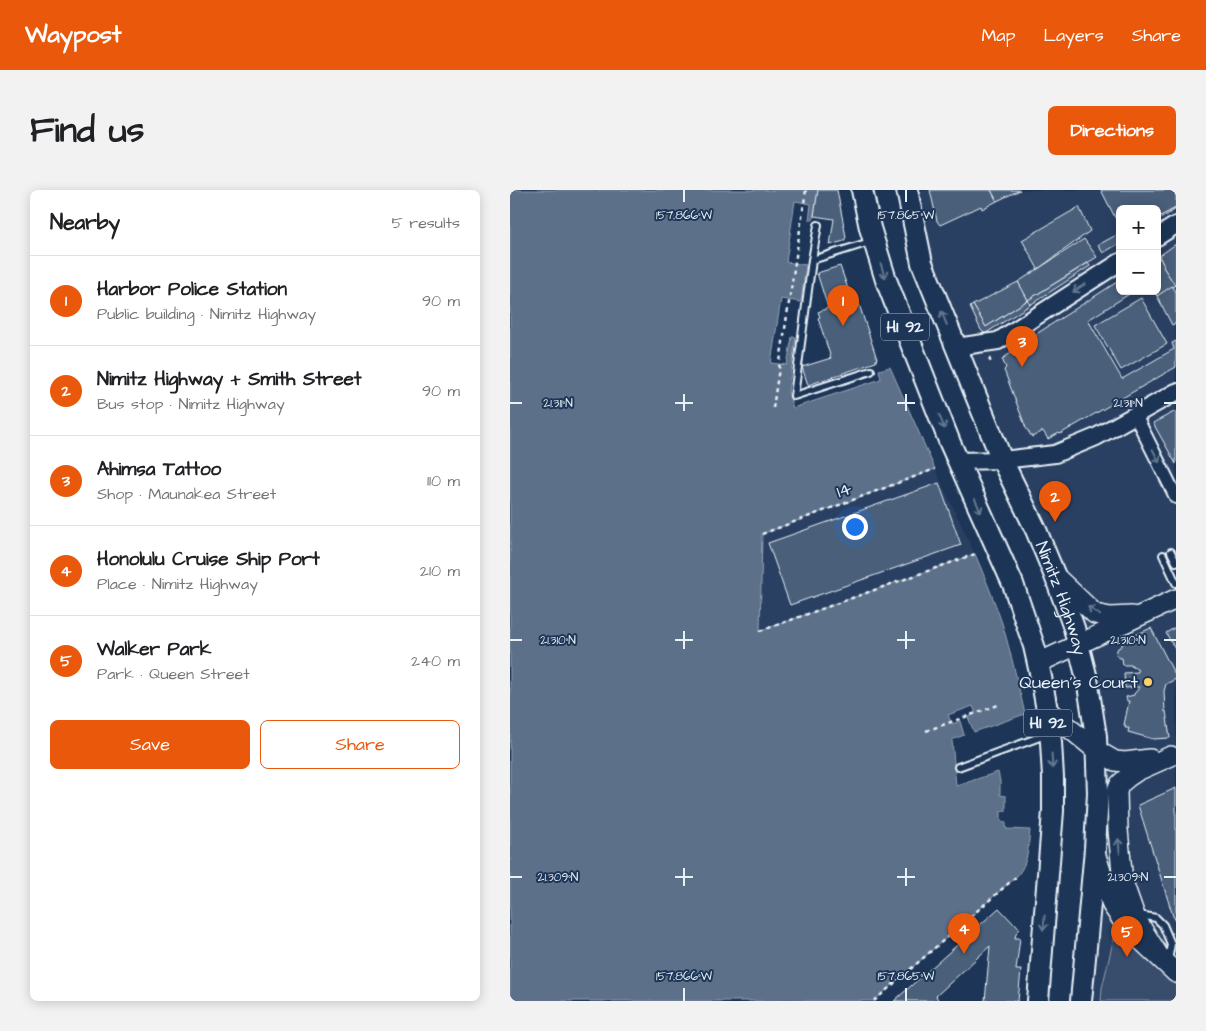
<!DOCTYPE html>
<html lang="en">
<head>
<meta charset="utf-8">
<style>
  body { margin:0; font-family:"Architects Daughter",sans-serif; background:#f2f2f2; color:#202124 }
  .controls { position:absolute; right:15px; top:15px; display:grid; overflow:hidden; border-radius:8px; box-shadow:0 2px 12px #0003 }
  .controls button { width:45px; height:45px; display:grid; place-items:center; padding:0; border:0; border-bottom:1px solid #e0e0e0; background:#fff; color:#202124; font:25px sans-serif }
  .you { position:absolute; left:344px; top:336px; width:18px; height:18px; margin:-12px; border:4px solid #fff; border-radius:50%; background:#1a73e8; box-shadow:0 0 0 8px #1a73e833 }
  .badge { display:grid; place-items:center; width:32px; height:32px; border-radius:50%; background:#ea580c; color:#fff; font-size:16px; font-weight:700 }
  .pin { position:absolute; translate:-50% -41px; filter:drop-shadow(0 1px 2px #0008) }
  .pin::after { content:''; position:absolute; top:26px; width:18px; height:15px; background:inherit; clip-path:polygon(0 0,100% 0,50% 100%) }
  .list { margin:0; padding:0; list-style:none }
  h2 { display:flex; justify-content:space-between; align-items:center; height:65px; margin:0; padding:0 20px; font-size:21px }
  h2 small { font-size:16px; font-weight:400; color:#757577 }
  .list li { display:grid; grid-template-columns:32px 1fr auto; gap:15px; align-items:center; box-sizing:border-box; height:90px; padding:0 20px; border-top:1px solid #e0e0e0 }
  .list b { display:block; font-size:19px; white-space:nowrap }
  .list p { margin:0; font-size:16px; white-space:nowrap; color:#757577 }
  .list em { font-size:16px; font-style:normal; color:#757577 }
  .actions { display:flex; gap:10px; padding:15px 20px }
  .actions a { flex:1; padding:11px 0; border:1px solid #ea580c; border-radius:8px; text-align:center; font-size:18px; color:#ea580c }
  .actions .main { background:#ea580c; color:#fff }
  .map { position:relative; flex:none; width:666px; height:811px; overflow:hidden; border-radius:8px }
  header { display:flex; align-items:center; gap:30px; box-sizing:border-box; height:70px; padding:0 25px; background:#ea580c; color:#fff }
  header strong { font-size:24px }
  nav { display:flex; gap:28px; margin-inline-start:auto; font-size:18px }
  .intro { display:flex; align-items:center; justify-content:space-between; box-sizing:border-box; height:120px; padding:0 30px }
  h1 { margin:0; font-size:35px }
  .button { padding:12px 22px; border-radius:8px; background:#ea580c; color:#fff; font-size:18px; font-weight:700 }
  main { display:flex; gap:30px; padding:0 30px }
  aside { flex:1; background:#fff; border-radius:8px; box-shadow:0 2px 12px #0003 }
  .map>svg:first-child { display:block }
  .built { fill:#2a4162; fill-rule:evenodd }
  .green { fill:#374d6c; stroke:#909fb2 }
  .water { fill:#5d7089; stroke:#95a4b5 }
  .building { fill:#495e7a; stroke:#e8f1f8 }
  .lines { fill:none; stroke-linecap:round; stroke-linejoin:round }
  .service-casing { stroke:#e8f1f8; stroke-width:10 }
  .minor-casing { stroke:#e8f1f8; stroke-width:16 }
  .tertiary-casing { stroke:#e8f1f8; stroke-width:20 }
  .secondary-casing { stroke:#e8f1f8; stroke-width:22 }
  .primary-casing { stroke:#e8f1f8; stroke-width:24 }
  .path { stroke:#e8f1f8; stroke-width:2.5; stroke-dasharray:4 4; stroke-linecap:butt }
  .service { stroke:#1d3557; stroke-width:6 }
  .minor { stroke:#1d3557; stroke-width:12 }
  .tertiary { stroke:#1d3557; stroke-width:16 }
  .secondary { stroke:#1d3557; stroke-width:19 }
  .primary { stroke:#1d3557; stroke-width:20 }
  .oneway { stroke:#64778f }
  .ticks { fill:none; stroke:#e8f1f8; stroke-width:2 }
  .poi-dot { fill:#ffd166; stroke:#1d3557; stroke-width:2 }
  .labels { text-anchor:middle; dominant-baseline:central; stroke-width:4; stroke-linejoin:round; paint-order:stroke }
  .shield { fill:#1d3557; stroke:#abb9c8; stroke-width:1 }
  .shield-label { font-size:16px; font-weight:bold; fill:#e8f1f8 }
  .street-label { font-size:18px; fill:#e8f1f8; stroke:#1d3557 }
  .poi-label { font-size:18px; fill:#e8f1f8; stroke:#1d3557; text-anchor:end }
  .ticks-label { font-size:12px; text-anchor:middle; fill:#e8f1f8; stroke:#1d3557; stroke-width:4; stroke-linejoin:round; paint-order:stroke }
</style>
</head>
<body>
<header>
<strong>Waypost</strong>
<nav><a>Map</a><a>Layers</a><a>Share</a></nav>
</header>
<div class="intro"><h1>Find us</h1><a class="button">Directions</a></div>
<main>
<aside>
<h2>Nearby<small>5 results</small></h2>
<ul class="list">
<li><span class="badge">1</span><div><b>Harbor Police Station</b><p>Public building · Nimitz Highway</p></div><em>90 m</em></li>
<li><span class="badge">2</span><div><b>Nimitz Highway + Smith Street</b><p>Bus stop · Nimitz Highway</p></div><em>90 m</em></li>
<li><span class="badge">3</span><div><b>Ahimsa Tattoo</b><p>Shop · Maunakea Street</p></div><em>110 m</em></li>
<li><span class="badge">4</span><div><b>Honolulu Cruise Ship Port</b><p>Place · Nimitz Highway</p></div><em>210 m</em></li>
<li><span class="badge">5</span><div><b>Walker Park</b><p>Park · Queen Street</p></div><em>240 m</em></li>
</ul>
<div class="actions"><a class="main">Save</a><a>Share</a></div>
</aside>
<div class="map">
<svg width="666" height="811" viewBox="0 0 666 811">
  <rect width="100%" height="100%" fill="#1d3557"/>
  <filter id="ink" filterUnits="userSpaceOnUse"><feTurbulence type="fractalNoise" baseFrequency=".02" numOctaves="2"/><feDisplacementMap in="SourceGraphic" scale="10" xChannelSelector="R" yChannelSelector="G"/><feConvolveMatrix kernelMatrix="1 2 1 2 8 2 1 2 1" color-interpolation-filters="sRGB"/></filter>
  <g filter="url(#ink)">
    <g class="built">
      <path d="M406,0H666V811H571L585,659L569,454L446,157ZM610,19H647V101H610Z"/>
      <path d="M425,279L465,364L250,441L252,344Z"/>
    </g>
    <path class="green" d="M606,739L666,795V811H591L592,798Z"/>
    <path class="water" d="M0,0H308L303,30H299L301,14L285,11L276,72L296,75L291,112L271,109L261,173L277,175L282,147H286L278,202L283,218L371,189L369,180L380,177L425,279L252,344L250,441L465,364C475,387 484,410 492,433C501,463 508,494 515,524L464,542L458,527L466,524L463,516L438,525L442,534L450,531L454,545L442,550L446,596L488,582L490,591V605L496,606V621H491V631L496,632V639L520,640C518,657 519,672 507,686L364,811H0Z"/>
    <g class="building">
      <path d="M308,0H327L336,47L334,51L320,55L324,29L304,26Z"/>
      <path d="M420,0H481L487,11L472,19L471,16L430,35L427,31Z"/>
      <path d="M481,0H510L487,11Z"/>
      <path d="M591,0H666V18L647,28V19H610V37Z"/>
      <path d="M569,17L580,41L528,79L512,50Z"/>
      <path d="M666,18V19L647,31V28Z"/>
      <path d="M610,43V53L593,63L588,55Z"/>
      <path d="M574,49L587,67L518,110L508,92Z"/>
      <path d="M666,54V97L653,77L654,76L649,66Z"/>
      <path d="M650,68L654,76L653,77L665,95L647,106L644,101H647V70Z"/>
      <path d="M578,73L580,76L520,115L518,110Z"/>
      <path d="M330,76L344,116L349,114L367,169L366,170V172L298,195L292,177L321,168L308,128L310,127L308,122L318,118L307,83Z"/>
      <path d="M610,90V101H624L578,130L612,189L664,159L662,153L666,151V177L550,244L549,243L538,249L533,241L522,247L516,238L494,180L496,178L492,169L501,163L500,161Z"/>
      <path d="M508,92L518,110L476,137L463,115Z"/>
      <path d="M662,96L666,102V133L662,135L647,106Z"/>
      <path d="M631,108L657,154L611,180L585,135Z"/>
      <path d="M518,110L520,115L476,143H474L471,140L460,117L463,115L476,137Z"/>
      <path d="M666,221V274L643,233Z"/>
      <path d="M429,293L451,355L280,415L258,353Z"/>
      <path d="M666,437V461L656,443Z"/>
      <path d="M641,438L666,487V489L656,494L654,501L655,522L656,521L660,548L643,549L618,542L619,538H615L616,535H614L619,511H617L616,507L624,505V504L630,497L615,498L614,483L628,482L627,479L621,476V475H613L612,468H610L606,465L607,460L608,458L612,456V451Z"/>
      <path d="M666,598V731L663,726L628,615Z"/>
      <path d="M489,718L504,734L505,733L510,739L506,743L505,748H510L506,780H511L508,811H475L480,756L426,806L429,811H384Z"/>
    </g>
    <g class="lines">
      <g class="service-casing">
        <g id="service">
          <path d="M302,70L308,35"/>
          <path d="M361,181L284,206L302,70L363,51"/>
          <path d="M661,362L666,372"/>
          <path d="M653,365L666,393"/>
          <path d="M448,577L538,544"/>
          <path d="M629,727L635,726L646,728L653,735L661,754L658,771"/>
        </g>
      </g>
      <g class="minor-casing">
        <path id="minor" d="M625,225L666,307"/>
      </g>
      <g class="tertiary-casing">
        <g id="tertiary">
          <path d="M647,47L666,35"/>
          <path d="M446,157L488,151L610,72"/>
          <path d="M449,271L492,270L545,264L586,247L666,202"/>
        </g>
      </g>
      <g class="secondary-casing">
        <g id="secondary">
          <path d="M545,386L585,424L600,427L622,426"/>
          <path d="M528,473L666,409"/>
          <path d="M537,520L586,560L605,571L615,572L640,569"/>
          <path d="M585,663L602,715L617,737L666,783"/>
          <path d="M649,766L626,729L613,692L608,640L607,601L610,594L618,587L627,581L661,566"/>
        </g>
      </g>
      <g class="primary-casing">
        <g id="primary">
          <path d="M352,0L360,38L376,90L440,253L503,394L524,456L531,487L537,520L541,552L543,587V621L528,811"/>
          <path id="s1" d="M397,0L412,73L492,270L526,340L545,386L564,438L577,489L586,546L588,603L585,659L571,811"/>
        </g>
      </g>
      <g class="path">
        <path d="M479,168L482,175"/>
        <path d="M263,218L296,0"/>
        <path d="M252,344L425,279"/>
        <path d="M250,441L465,364"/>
        <path d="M416,541L491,514"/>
        <path d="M364,811L507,686"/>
      </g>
      <use href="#service" class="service"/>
      <use href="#minor" class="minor"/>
      <use href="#tertiary" class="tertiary"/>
      <use href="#secondary" class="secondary"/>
      <use href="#primary" class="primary"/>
    </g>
    <defs><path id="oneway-shaft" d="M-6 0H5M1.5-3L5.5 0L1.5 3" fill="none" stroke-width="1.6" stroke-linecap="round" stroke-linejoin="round" transform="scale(1.25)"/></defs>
    <g class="oneway">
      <use href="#oneway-shaft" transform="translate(373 81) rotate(72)"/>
      <use href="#oneway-shaft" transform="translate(569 98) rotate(147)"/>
      <use href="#oneway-shaft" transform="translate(434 128) rotate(-112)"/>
      <use href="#oneway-shaft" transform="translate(432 232) rotate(69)"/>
      <use href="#oneway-shaft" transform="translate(646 266) rotate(63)"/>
      <use href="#oneway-shaft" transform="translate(468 316) rotate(66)"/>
      <use href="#oneway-shaft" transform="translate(584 421) rotate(-145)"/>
      <use href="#oneway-shaft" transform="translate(542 571) rotate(87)"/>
      <use href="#oneway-shaft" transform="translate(609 656) rotate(-96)"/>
      <use href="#oneway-shaft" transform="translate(534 733) rotate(95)"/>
    </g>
  </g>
  <path class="ticks" d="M174,0V12M396,0V12M174,204V221M396,204V221M0,213H12M165,213H183M387,213H405M654,213H666M174,441V459M396,441V459M0,450H12M165,450H183M387,450H405M654,450H666M174,678V696M396,678V696M0,687H12M165,687H183M387,687H405M654,687H666M174,798V811M396,798V811"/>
  <circle class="poi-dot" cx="638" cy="492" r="5"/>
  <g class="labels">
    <g class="shield">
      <rect x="371" y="123.5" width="48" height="27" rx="4"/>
      <rect x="514" y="519.5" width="48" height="27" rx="4"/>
    </g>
    <g class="shield-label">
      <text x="395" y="137">HI 92</text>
      <text x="538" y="533">HI 92</text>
    </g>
    <g class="street-label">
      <text transform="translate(334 300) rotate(-21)">14</text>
      <text stroke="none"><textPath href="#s1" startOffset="438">Nimitz Highway</textPath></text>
    </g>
    <g class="poi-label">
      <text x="628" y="492">Queen's Court</text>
    </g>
  </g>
  <g class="ticks-label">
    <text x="174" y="29">157.866°W</text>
    <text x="396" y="29">157.865°W</text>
    <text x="48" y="217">21.311°N</text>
    <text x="618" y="217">21.311°N</text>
    <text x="48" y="454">21.310°N</text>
    <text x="618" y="454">21.310°N</text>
    <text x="48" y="691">21.309°N</text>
    <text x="618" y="691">21.309°N</text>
    <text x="174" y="790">157.866°W</text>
    <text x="396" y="790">157.865°W</text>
  </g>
</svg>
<div class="controls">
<button>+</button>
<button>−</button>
</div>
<div class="you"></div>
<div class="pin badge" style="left:333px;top:136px">1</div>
<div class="pin badge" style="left:545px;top:332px">2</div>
<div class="pin badge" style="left:512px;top:177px">3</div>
<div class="pin badge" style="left:454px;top:764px">4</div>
<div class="pin badge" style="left:617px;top:767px">5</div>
</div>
</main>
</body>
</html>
